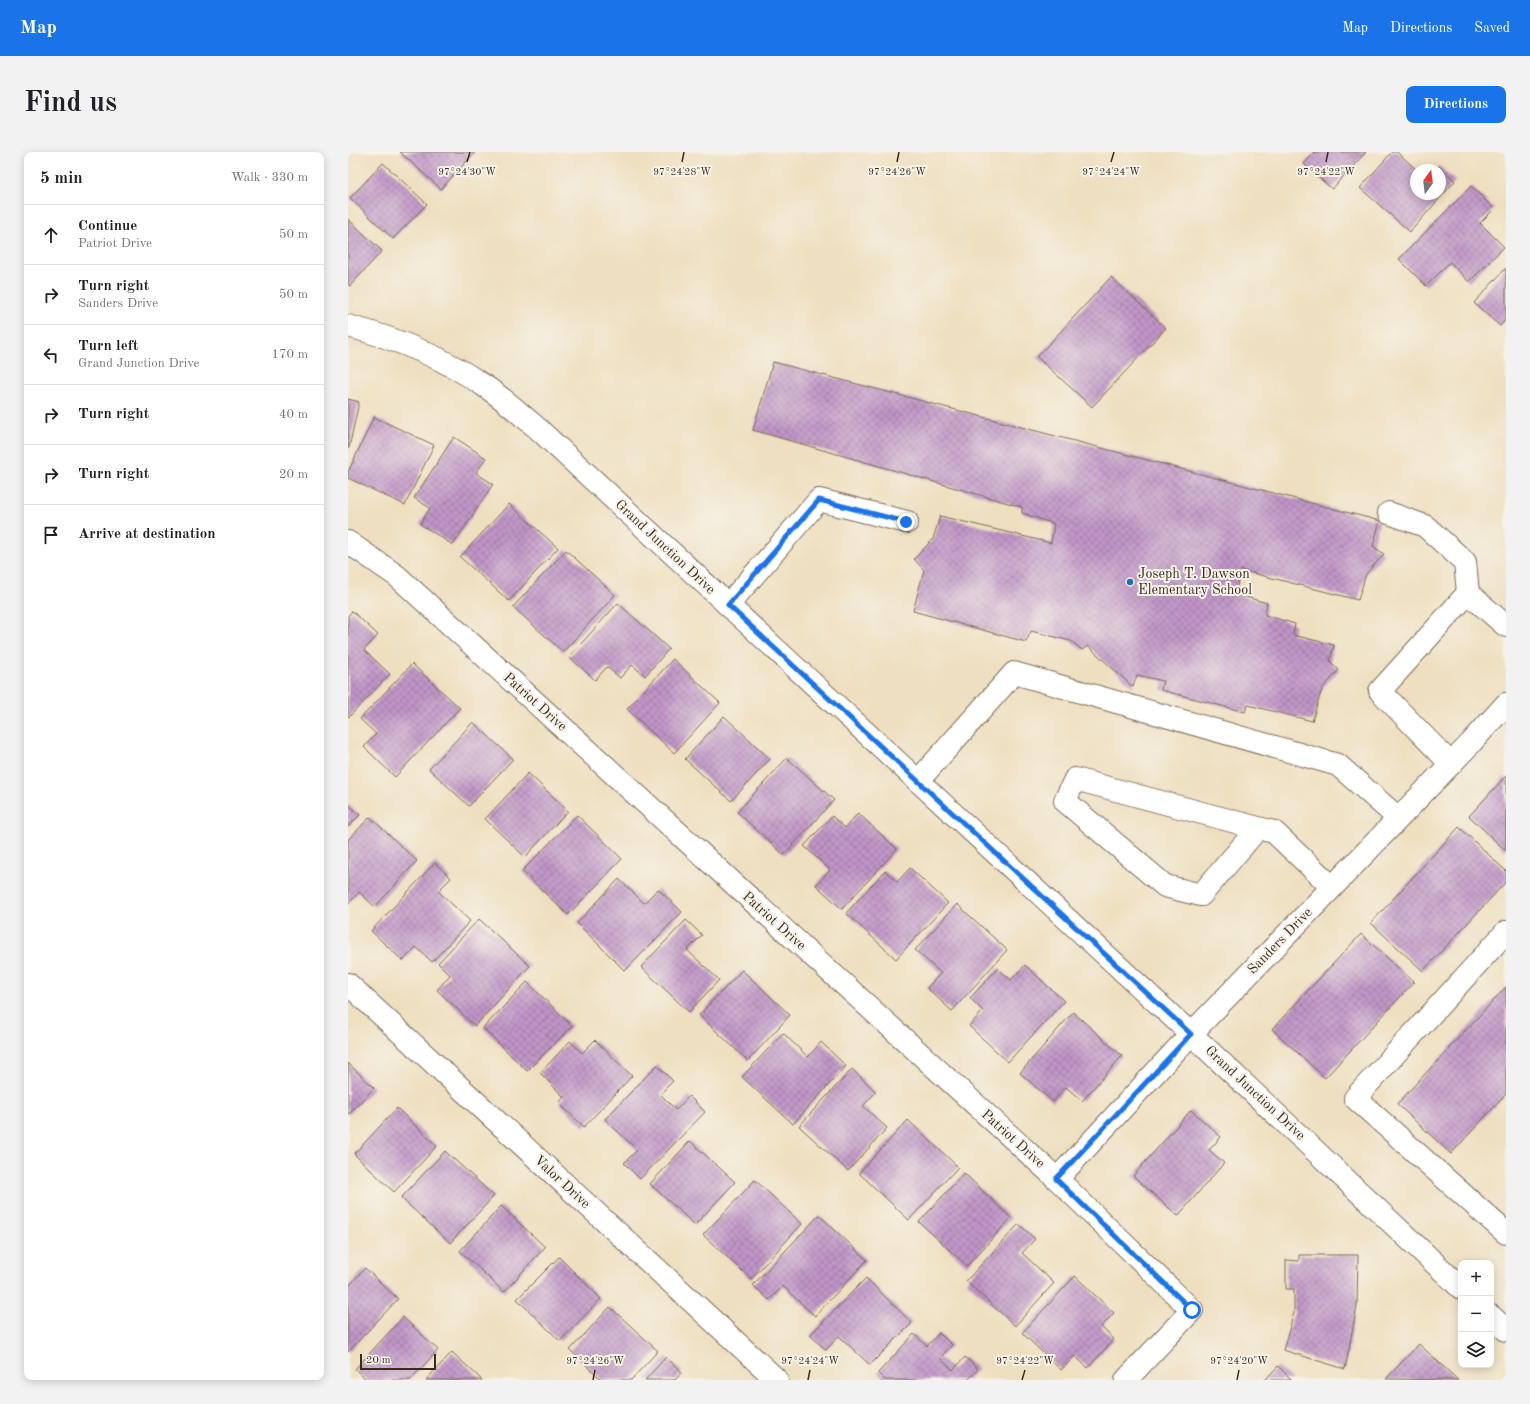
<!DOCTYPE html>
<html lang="en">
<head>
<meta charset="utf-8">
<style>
  body { margin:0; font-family:"Old Standard TT",serif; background:#f2f2f2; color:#202124 }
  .controls { position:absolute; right:12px; bottom:12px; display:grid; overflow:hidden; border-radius:8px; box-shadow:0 2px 10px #0003 }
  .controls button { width:36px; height:36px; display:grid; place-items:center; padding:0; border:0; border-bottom:1px solid #e0e0e0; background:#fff; color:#202124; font:20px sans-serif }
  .compass { position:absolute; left:1062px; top:12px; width:36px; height:36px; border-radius:50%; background:#fff; box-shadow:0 2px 10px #0003; rotate:14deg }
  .scale { position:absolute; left:12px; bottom:10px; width:76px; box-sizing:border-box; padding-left:4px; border:2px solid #3b2a1e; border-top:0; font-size:11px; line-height:14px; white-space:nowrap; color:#3b2a1e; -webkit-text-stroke:3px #f7f3e8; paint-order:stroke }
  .stop { position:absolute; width:12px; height:12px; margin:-9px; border:3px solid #1a73e8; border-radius:50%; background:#fff }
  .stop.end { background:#1a73e8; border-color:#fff; box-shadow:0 1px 4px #0008 }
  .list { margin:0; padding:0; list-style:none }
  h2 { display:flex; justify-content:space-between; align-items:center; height:52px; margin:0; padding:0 16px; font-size:17px }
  h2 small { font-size:13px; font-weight:400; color:#757577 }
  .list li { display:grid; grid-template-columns:26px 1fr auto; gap:12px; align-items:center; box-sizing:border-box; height:60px; padding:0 16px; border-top:1px solid #e0e0e0 }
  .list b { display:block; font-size:15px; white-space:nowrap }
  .list p { margin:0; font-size:13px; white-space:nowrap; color:#757577 }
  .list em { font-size:13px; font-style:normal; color:#757577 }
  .icon { flex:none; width:22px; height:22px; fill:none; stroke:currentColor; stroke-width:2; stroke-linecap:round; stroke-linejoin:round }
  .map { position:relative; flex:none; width:1158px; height:1228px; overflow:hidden; border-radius:8px }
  header { display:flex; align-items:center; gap:24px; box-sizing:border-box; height:56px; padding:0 20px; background:#1a73e8; color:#fff }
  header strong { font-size:19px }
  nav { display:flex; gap:22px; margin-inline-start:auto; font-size:14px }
  .intro { display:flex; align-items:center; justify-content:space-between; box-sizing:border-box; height:96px; padding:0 24px }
  h1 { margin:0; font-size:28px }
  .button { padding:10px 18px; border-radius:8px; background:#1a73e8; color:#fff; font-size:14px; font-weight:700 }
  main { display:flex; gap:24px; padding:0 24px }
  aside { flex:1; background:#fff; border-radius:8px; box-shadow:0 2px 10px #0003 }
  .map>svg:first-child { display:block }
  .building { fill:url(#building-cross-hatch) }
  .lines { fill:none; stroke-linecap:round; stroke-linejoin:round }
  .minor-casing { stroke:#7a6957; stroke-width:24 }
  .minor { stroke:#fff; stroke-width:22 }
  .route { stroke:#1a73e8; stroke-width:5 }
  .ticks { fill:none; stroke:#3b2a1e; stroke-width:1.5 }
  .poi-dot { fill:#1f6fb2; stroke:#f7f3e8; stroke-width:1.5 }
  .labels { text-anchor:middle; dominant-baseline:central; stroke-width:4; stroke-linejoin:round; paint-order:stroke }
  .street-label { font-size:14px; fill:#3b2a1e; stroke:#f7f3e8 }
  .poi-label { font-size:14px; fill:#3b2a1e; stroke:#f7f3e8; text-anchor:start }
  .ticks-label { font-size:10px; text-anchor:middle; fill:#3b2a1e; stroke:#f7f3e8; stroke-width:4; stroke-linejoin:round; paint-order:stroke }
</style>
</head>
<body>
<header>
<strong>Map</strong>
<nav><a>Map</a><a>Directions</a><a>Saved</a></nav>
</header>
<div class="intro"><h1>Find us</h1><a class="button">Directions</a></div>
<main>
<aside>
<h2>5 min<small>Walk · 330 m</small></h2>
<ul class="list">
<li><svg class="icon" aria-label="ahead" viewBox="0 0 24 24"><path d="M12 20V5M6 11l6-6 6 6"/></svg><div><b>Continue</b><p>Patriot Drive</p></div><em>50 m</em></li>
<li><svg class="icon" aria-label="right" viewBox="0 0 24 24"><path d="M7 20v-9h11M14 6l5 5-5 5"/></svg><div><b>Turn right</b><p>Sanders Drive</p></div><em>50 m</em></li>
<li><svg class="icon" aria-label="left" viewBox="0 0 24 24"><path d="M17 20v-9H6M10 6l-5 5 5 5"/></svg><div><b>Turn left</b><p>Grand Junction Drive</p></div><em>170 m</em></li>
<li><svg class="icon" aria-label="right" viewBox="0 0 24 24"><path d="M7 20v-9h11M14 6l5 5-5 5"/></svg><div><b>Turn right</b></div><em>40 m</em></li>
<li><svg class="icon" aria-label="right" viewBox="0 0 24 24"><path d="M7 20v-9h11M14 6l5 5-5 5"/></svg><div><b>Turn right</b></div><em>20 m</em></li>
<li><svg class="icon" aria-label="arrive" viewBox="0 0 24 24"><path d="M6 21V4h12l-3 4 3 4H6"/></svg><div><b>Arrive at destination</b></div></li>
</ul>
</aside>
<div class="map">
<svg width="1158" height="1228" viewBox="0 0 1158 1228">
  <defs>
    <pattern id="building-cross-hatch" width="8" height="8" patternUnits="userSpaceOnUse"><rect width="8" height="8" fill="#c095c7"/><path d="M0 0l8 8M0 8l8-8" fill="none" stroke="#9d7aa1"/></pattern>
  </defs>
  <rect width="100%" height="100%" fill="#f7f3e8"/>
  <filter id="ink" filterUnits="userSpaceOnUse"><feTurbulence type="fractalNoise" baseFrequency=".025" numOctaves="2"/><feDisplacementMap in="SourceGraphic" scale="8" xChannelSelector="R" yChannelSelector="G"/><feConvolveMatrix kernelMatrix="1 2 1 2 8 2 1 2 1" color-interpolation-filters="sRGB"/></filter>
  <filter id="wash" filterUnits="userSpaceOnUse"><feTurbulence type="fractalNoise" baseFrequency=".012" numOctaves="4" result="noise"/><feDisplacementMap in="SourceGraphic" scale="16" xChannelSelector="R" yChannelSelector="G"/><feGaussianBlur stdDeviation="0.9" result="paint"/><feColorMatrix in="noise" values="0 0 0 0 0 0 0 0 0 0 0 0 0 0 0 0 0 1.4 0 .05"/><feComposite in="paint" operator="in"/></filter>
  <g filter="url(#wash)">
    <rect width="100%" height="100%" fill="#eedfc0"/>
    <g id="blocks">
      <g class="building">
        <path d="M52,0H127L93,37Z"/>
        <path d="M967,0H1018L984,37L956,12Z"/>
        <path d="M1044,0H1049L1069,18H1068V42H1092V18H1087L1091,14L1107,29L1062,80L1012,36Z"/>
        <path d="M35,11L79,52L45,87L2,46Z"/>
        <path d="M1123,34L1146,57L1132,71L1156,95L1121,130L1102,110L1078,134L1051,107Z"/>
        <path d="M0,67L34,99L2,134L0,132Z"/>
        <path d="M1158,116V167L1152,174L1126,151Z"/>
        <path d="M763,125L818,176L744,255L689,205Z"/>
        <path d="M425,210L1032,369L1025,394L1036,402L1018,422L1010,448L893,418L887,442L919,451L917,463L947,472L945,483L986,493L982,509L991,518L974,537L964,569L900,553L897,560L813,538L815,529L789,523L785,535L740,494L734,498L723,489L683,479L678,490L565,459L576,418L566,407L585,387L592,364L703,391L706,372L674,361V355L405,278Z"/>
        <path d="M0,247L11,250L1,296H0Z"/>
        <path d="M26,265L86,293L57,353L0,326V320Z"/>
        <path d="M106,285L138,306L128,321L145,332L105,393L72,372L82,356L66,346Z"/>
        <path d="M161,352L210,396L161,449L112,405Z"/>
        <path d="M218,398L267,443L215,500L165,455Z"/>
        <path d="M270,451L321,497L297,524L284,513L272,526L259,515L247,528L221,505Z"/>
        <path d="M4,459L30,483L16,498L42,522L1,565L0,564V464Z"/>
        <path d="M325,507L372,551L326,601L279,557Z"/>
        <path d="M64,512L112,556L47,625L16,595L28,582L12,567Z"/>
        <path d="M376,564L422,607L383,649L337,607Z"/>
        <path d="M125,570L165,607L121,654L81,617Z"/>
        <path d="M439,606L486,648L436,703L389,660Z"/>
        <path d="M180,621L220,659L177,705L137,667Z"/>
        <path d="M1158,624V699L1121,664Z"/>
        <path d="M0,652L12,663L0,675Z"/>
        <path d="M510,661L549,697L494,757L468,733L482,718L456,694L484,664L497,676Z"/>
        <path d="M229,663L274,707L220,763L174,719Z"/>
        <path d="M22,665L69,709L27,755L11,740L0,752V688Z"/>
        <path d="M1111,675L1158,719V730L1075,819L1023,771Z"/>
        <path d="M87,711L103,726L90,739L122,769L84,810L68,795L55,809L23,779Z"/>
        <path d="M562,716L600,751L548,807L498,761L537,719L549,730Z"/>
        <path d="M271,727L296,751L310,737L334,760L277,819L229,771Z"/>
        <path d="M609,752L659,798L604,859L579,836L593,821L567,798Z"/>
        <path d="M131,767L182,814L127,874L89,838L102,823L90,811Z"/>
        <path d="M338,768L354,783L339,798L371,828L341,860L293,815Z"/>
        <path d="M1013,782L1066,830L977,926L924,877Z"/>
        <path d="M677,813L716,849L660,910L621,874L635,859L622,846L650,816L663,828Z"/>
        <path d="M394,818L442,863L400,909L351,863Z"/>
        <path d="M179,830L224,874L179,919L135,876Z"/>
        <path d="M1158,835V942L1103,1002L1049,952Z"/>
        <path d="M725,860L774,904L734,949L718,935L705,950L672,921Z"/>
        <path d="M435,881L460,905L473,890L498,914L445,972L394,925Z"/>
        <path d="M247,888L284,924L236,975L211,951L216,945L192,921L222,889L234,901Z"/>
        <path d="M0,911L26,936L0,963Z"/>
        <path d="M309,913L325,929L312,942L328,958L341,944L357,960L292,1027L276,1011L289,998L257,967Z"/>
        <path d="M504,917L528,940L515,954L539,976L500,1019L451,974Z"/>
        <path d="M49,956L89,994L46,1040L6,1002Z"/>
        <path d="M843,958L873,985L861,998L876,1011L830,1064L785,1024Z"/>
        <path d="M560,968L610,1015L561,1068L511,1021Z"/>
        <path d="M342,989L387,1030L347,1073L302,1032Z"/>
        <path d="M97,999L146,1044L102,1091L53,1046Z"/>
        <path d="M616,1021L663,1066L619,1114L571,1070Z"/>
        <path d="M407,1028L454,1072L403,1127L355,1083Z"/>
        <path d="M153,1054L197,1095L156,1140L112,1099Z"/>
        <path d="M471,1063L519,1108L467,1164L435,1134L421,1148L405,1133Z"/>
        <path d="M671,1072L687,1087L674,1101L706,1131L667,1174L618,1129Z"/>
        <path d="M951,1103H1010L1009,1154L997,1217L935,1198L946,1161V1137H938V1108L951,1109Z"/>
        <path d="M211,1105L253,1147L212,1189L169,1147Z"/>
        <path d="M17,1116L50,1147L0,1200V1135Z"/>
        <path d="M727,1124L766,1161L753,1175L766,1187L740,1216L727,1204L713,1218L674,1181Z"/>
        <path d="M518,1126L564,1171L522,1213L491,1184L478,1198L462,1183Z"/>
        <path d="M262,1155L310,1199L283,1228H254L222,1198Z"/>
        <path d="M55,1165L90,1198L62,1228H19L7,1217Z"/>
        <path d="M591,1181L604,1193L592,1206L605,1218L617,1205L630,1217L620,1228H537L530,1221L566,1182L579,1194Z"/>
        <path d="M1071,1192L1110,1228L1038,1227Z"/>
        <path d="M104,1200L134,1228H78Z"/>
        <path d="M318,1205L334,1220L327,1228H297Z"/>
        <path d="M930,1214L944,1228H917Z"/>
      </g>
    </g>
  </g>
  <g filter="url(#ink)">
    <use href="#blocks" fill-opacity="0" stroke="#7a6957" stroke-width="1"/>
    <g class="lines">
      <g class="minor-casing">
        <g id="minor">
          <path d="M0,174C46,186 96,206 135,233C154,245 171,261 188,275L843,882L1113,1136"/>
          <path d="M1041,361L1077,374L1117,410L1120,441"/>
          <path d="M0,390L49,424L709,1027L844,1158L778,1228"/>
          <path d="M380,453L471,348L559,370"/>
          <path d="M1103,612L1032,539L1120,441L1158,474"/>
          <path d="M570,629L666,521L990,613L1050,666"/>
          <path d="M910,676L853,743L817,734L717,649L727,627L910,676L926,680L984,735"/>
          <path d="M1158,780L1007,946L1158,1081"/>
          <path d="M0,832L429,1228"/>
          <path d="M709,1027L843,882L1122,592L1158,552"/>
          <path d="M1143,1164L1158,1178"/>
        </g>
      </g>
      <use href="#minor" class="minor"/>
    </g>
  </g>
  <g class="lines" filter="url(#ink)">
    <path class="route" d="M558,370L471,348L380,453L843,882L708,1027L844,1158"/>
  </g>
  <path class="ticks" d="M119,10L122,0M334,10L336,0M549,10L551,0M763,10L766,0M978,10L980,0M245,1228L247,1218M460,1228L462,1218M674,1228L677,1218M889,1228L891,1218"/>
  <circle class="poi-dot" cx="782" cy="430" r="4"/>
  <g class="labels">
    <g class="street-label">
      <text transform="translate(317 395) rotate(43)">Grand Junction Drive</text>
      <text transform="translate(187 550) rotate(42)">Patriot Drive</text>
      <text transform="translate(426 769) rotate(42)">Patriot Drive</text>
      <text transform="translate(932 789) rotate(-46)">Sanders Drive</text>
      <text transform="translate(907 941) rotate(43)">Grand Junction Drive</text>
      <text transform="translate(665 987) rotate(42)">Patriot Drive</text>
      <text transform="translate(214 1030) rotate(43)">Valor Drive</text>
    </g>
    <g class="poi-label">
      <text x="790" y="422">Joseph T. Dawson<tspan x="790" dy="16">Elementary School</tspan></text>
    </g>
  </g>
  <g class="ticks-label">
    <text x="119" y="23">97°24'30"W</text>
    <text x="334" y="23">97°24'28"W</text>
    <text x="549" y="23">97°24'26"W</text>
    <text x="763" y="23">97°24'24"W</text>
    <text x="978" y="23">97°24'22"W</text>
    <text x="247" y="1212">97°24'26"W</text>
    <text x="462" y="1212">97°24'24"W</text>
    <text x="677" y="1212">97°24'22"W</text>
    <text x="891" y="1212">97°24'20"W</text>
  </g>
</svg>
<div class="controls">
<button>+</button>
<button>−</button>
<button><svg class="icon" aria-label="layers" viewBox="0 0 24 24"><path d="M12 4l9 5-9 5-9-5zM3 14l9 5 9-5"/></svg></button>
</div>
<svg class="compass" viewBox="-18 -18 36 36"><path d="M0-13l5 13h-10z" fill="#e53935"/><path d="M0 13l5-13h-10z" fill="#757577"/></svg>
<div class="scale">20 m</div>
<div class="stop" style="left:844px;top:1158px"></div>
<div class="stop end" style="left:558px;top:370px"></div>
</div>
</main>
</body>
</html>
